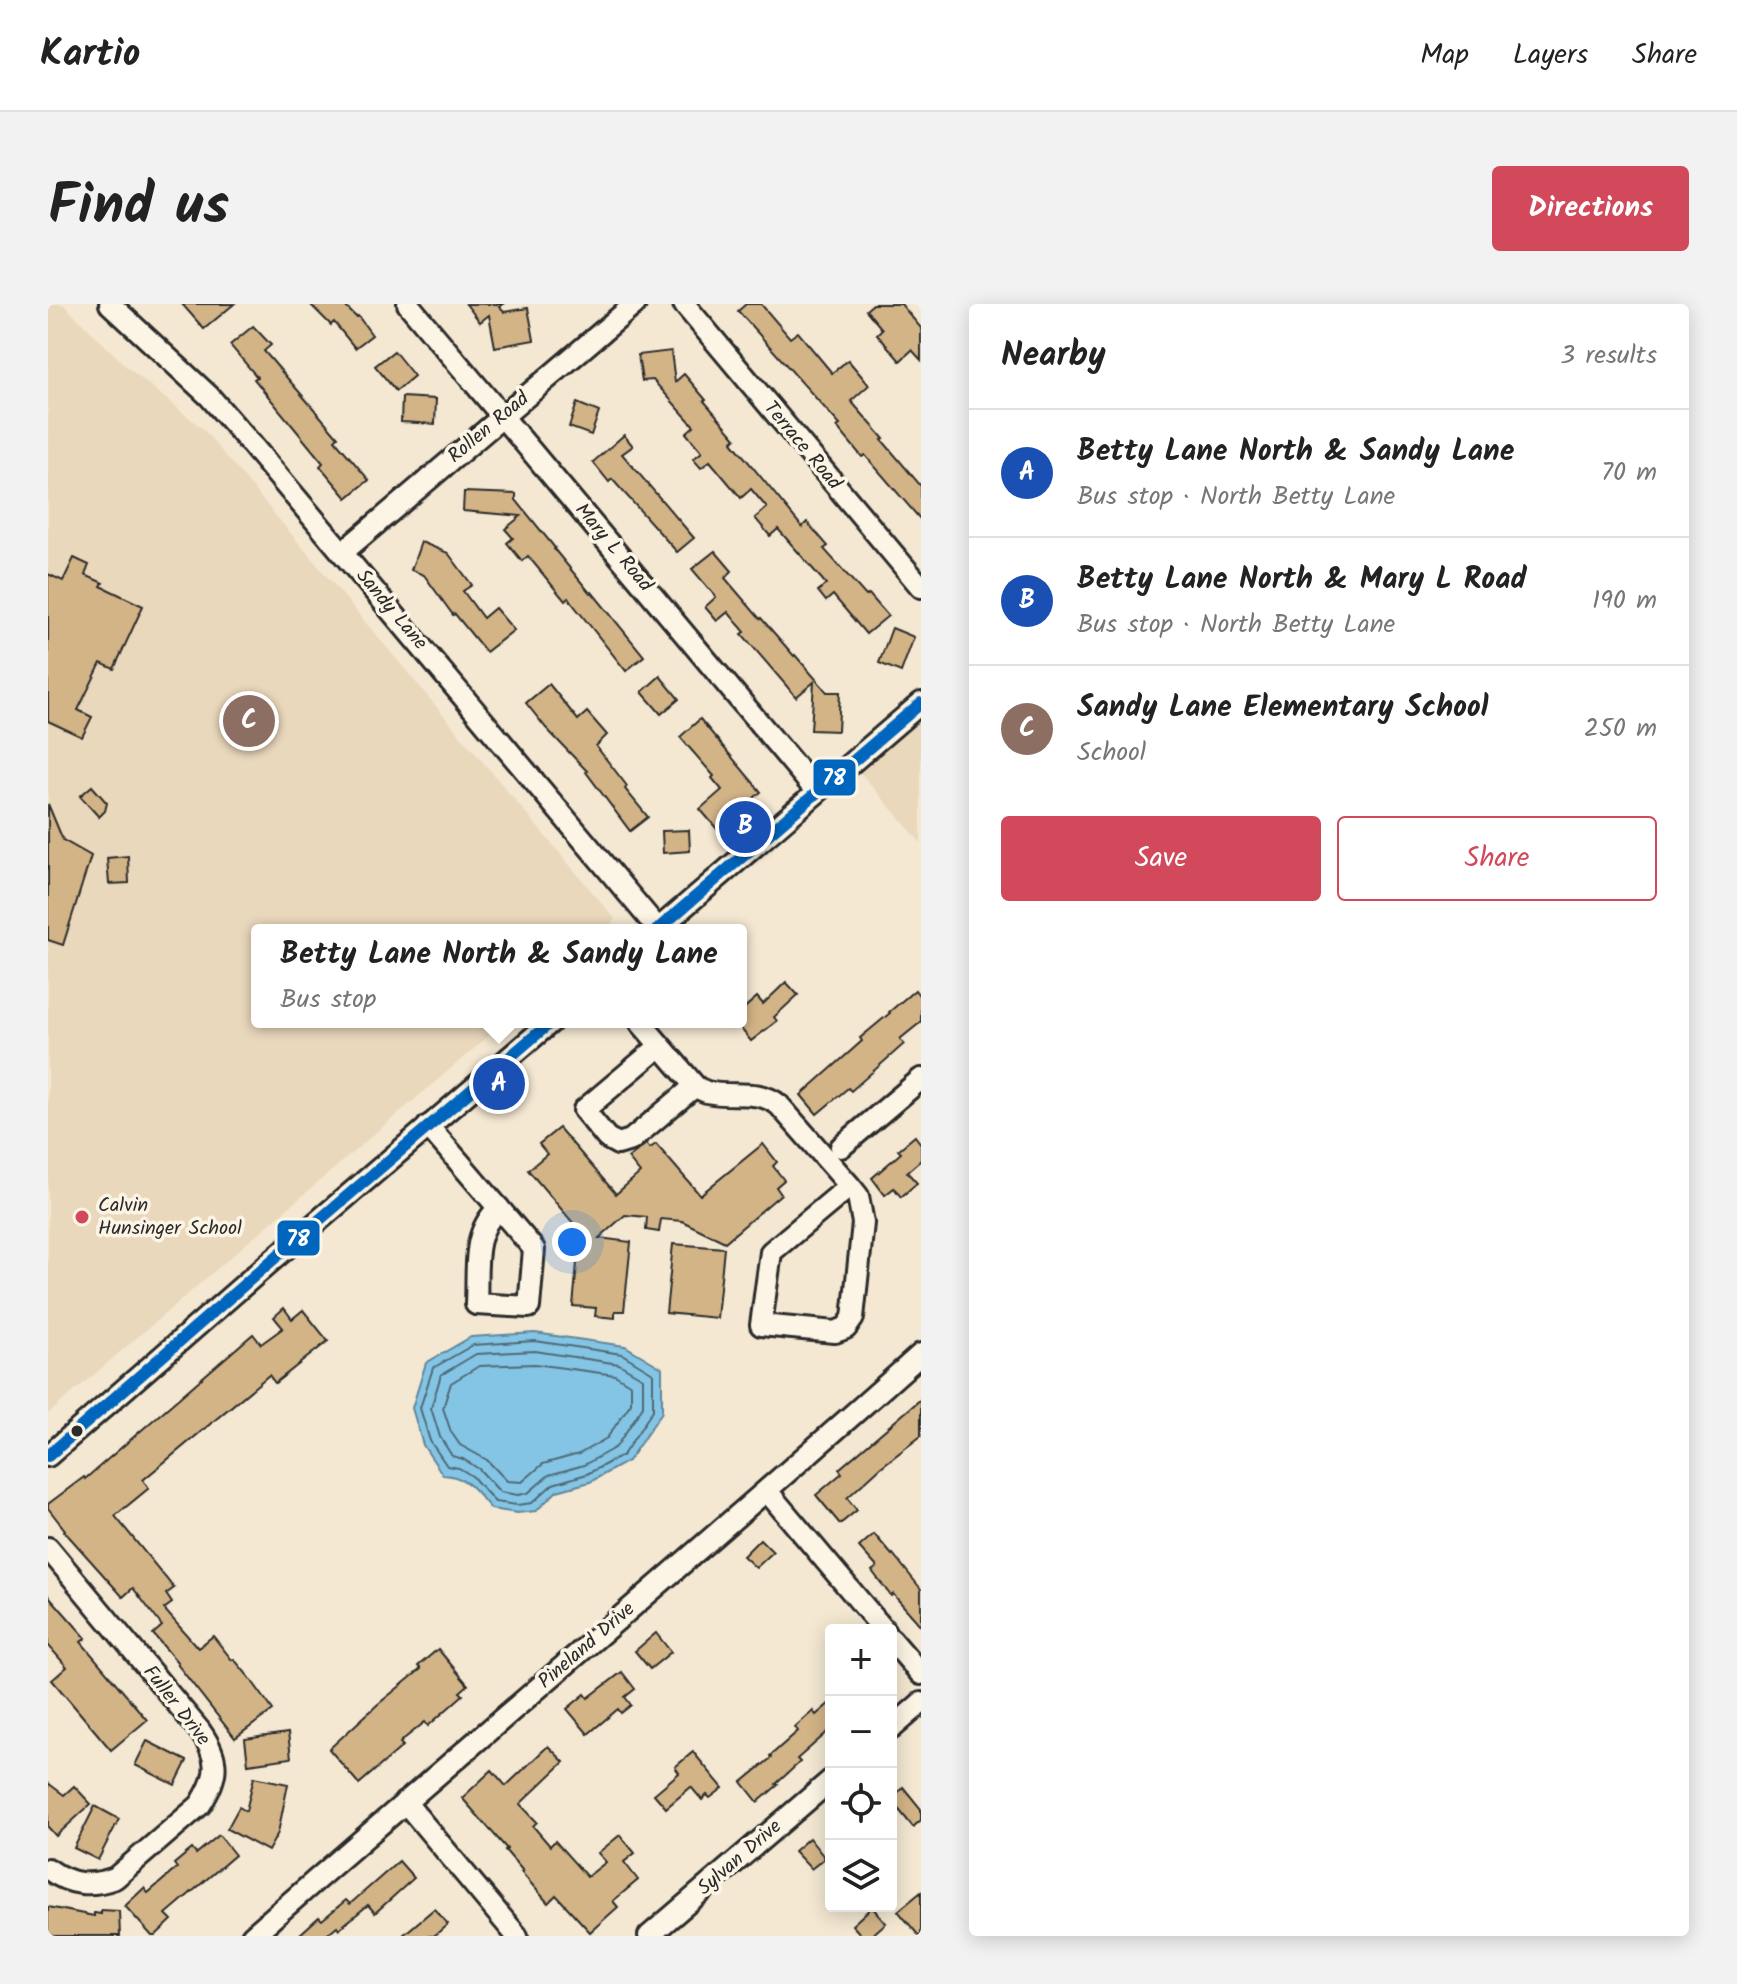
<!DOCTYPE html>
<html lang="en">
<head>
<meta charset="utf-8">
<style>
  body { margin:0; font-family:Kalam,sans-serif; background:#f2f2f2; color:#222 }
  .controls { position:absolute; right:24px; bottom:24px; display:grid; overflow:hidden; border-radius:8px; box-shadow:0 4px 20px #0003 }
  .controls button { width:72px; height:72px; display:grid; place-items:center; padding:0; border:0; border-bottom:2px solid #e0e0e0; background:#fff; color:#222; font:40px sans-serif }
  .you { position:absolute; left:524px; top:938px; width:28px; height:28px; margin:-20px; border:6px solid #fff; border-radius:50%; background:#1a73e8; box-shadow:0 0 0 12px #1a73e833 }
  .badge { display:grid; place-items:center; width:52px; height:52px; border-radius:50%; background:#d1495b; color:#fff; font-size:26px; font-weight:700 }
  .pin { position:absolute; translate:-50% -50%; border:4px solid #fff; box-shadow:0 2px 8px #0006 }
  .popup { position:absolute; left:203px; top:620px; width:496px; height:104px; box-sizing:border-box; display:grid; place-content:center; border-radius:8px; background:#fff; filter:drop-shadow(0 2px 6px #0005); font-size:26px; white-space:nowrap; color:#767676 }
  .popup b { font-size:30px; color:#222 }
  .popup::after { content:''; position:absolute; left:50%; top:100%; margin-left:-16px; border:16px solid transparent; border-top-color:#fff }
  .list { margin:0; padding:0; list-style:none }
  h2 { display:flex; justify-content:space-between; align-items:center; height:104px; margin:0; padding:0 32px; font-size:34px }
  h2 small { font-size:26px; font-weight:400; color:#767676 }
  .list li { display:grid; grid-template-columns:52px 1fr auto; gap:24px; align-items:center; box-sizing:border-box; height:128px; padding:0 32px; border-top:2px solid #e0e0e0 }
  .list b { display:block; font-size:30px; white-space:nowrap }
  .list p { margin:0; font-size:26px; white-space:nowrap; color:#767676 }
  .list em { font-size:26px; font-style:normal; color:#767676 }
  .actions { display:flex; gap:16px; padding:24px 32px }
  .actions a { flex:1; padding:18px 0; border:2px solid #d1495b; border-radius:8px; text-align:center; font-size:28px; color:#d1495b }
  .actions .main { background:#d1495b; color:#fff }
  .icon { flex:none; width:44px; height:44px; fill:none; stroke:currentColor; stroke-width:2; stroke-linecap:round; stroke-linejoin:round }
  .map { position:relative; flex:none; width:873px; height:1632px; overflow:hidden; border-radius:8px }
  header { display:flex; align-items:center; gap:48px; box-sizing:border-box; height:112px; padding:0 40px; background:#fff; border-bottom:2px solid #e0e0e0 }
  header strong { font-size:38px }
  nav { display:flex; gap:44px; margin-inline-start:auto; font-size:28px }
  .intro { display:flex; align-items:center; justify-content:space-between; box-sizing:border-box; height:192px; padding:0 48px }
  h1 { margin:0; font-size:56px }
  .button { padding:20px 36px; border-radius:8px; background:#d1495b; color:#fff; font-size:28px; font-weight:700 }
  main { display:flex; gap:48px; padding:0 48px }
  aside { flex:1; background:#fff; border-radius:8px; box-shadow:0 4px 20px #0003 }
  .map>svg:first-child { display:block }
  .built { fill:#ead8bc }
  .water { fill:#84c5e5; stroke:#60879b; stroke-width:2 }
  .lines { fill:none; stroke-linecap:round; stroke-linejoin:round }
  .shore { stroke:#4f6975; stroke-width:2 }
  .building { fill:#d3b487; stroke:#2b2b2b; stroke-width:2 }
  .minor-casing { stroke:#2b2b2b; stroke-width:26 }
  .minor { stroke:#fcf5e5; stroke-width:20 }
  .bus-1-casing { stroke:#fcf5e5; stroke-width:18 }
  .bus-1 { stroke:#0065bd; stroke-width:12 }
  .poi-dot { fill:#d1495b; stroke:#fcf5e5; stroke-width:3 }
  .bus-dot { fill:#2b2b2b; stroke:#fcf5e5; stroke-width:3 }
  .labels { text-anchor:middle; dominant-baseline:central; stroke-width:7; stroke-linejoin:round; paint-order:stroke }
  .street-label { font-size:20px; fill:#2b2b2b; stroke:#fcf5e5 }
  .poi-label { font-size:20px; fill:#2b2b2b; stroke:#fcf5e5; text-anchor:start }
  .line-badge { stroke:#fcf5e5; stroke-width:3 }
  .badge-label { font-size:22px; text-anchor:middle; font-weight:bold; fill:#fff }
</style>
</head>
<body>
<header>
<strong>Kartio</strong>
<nav><a>Map</a><a>Layers</a><a>Share</a></nav>
</header>
<div class="intro"><h1>Find us</h1><a class="button">Directions</a></div>
<main>
<div class="map">
<svg width="873" height="1632" viewBox="0 0 873 1632">
  <rect width="100%" height="100%" fill="#f4e8d2"/>
  <filter id="ink" filterUnits="userSpaceOnUse"><feTurbulence type="fractalNoise" baseFrequency=".0125" numOctaves="2"/><feDisplacementMap in="SourceGraphic" scale="16" xChannelSelector="R" yChannelSelector="G"/><feConvolveMatrix kernelMatrix="1 2 1 2 8 2 1 2 1" color-interpolation-filters="sRGB"/></filter>
  <g filter="url(#ink)">
    <g class="built">
      <path d="M0,0H15L79,63L155,125L567,615L560,626H209V718H457L0,1110Z"/>
      <path d="M873,410V539L809,465Z"/>
    </g>
    <path class="water" d="M487,1029L577,1042L614,1064V1108L580,1157L542,1178L509,1187L488,1207L469,1209L443,1205C428,1188 420,1172 395,1171L375,1141L364,1104L378,1059L423,1033Z"/>
    <g class="lines">
      <g class="shore">
        <path d="M487,1037L574,1050L605,1069V1106L575,1151L539,1170L505,1180L484,1199L469,1201L447,1198L424,1172L411,1164L399,1162L382,1137L372,1104L385,1064L425,1041Z"/>
        <path d="M487,1047L571,1060L595,1074V1102L568,1143L536,1161L501,1171L480,1189L470,1191L452,1188L431,1165L415,1155L404,1152L392,1133L383,1104L393,1071L428,1050Z"/>
        <path d="M487,1060L567,1071L583,1081V1099L559,1134L531,1150L495,1160L474,1178L459,1177L439,1156L412,1141L403,1128L395,1104L403,1079L431,1062Z"/>
      </g>
    </g>
    <g class="building">
      <path d="M134,0H186L156,25Z"/>
      <path d="M262,0H295L308,13L310,12L324,31L307,44L286,18L283,21Z"/>
      <path d="M418,0H455L451,3L456,8L480,4L486,36L447,43L441,11L432,18Z"/>
      <path d="M698,0H713L742,34L750,28L784,69L800,56L821,81L803,97L836,135L834,136L873,182V216L817,151L814,153L789,123L792,121L690,7Z"/>
      <path d="M825,0H853L873,24V56L864,46L852,57L829,30L834,25L818,6Z"/>
      <path d="M205,22L223,41L216,47L290,133L287,136L321,176L299,194L272,162L275,159L206,75L209,73L182,41Z"/>
      <path d="M346,47L366,72L348,87L327,62Z"/>
      <path d="M623,47L627,78L636,70L658,96L656,97L688,134L684,138L754,223L759,218L780,242L776,245L818,292L821,290L840,312L818,330L785,291L778,297L770,287L778,280L730,225L722,232L707,214L719,204L703,185L693,194L662,157L653,164L645,155L654,148L638,129L646,122L605,76L594,77L590,51Z"/>
      <path d="M354,93L388,95L387,120L353,118Z"/>
      <path d="M529,99L551,108L543,131L521,123Z"/>
      <path d="M576,131L585,142L574,150L646,234L629,248L564,175L561,178L545,158Z"/>
      <path d="M416,188L468,190V196L507,244L506,245L542,289L544,288L596,352L578,367L520,294L517,297L480,252L474,257L459,239L465,234L457,225L473,212L415,207Z"/>
      <path d="M373,238L400,249L424,281L415,287L435,314L447,304L466,326L438,348L407,310L405,311L376,271L363,266Z"/>
      <path d="M667,247L684,267L677,274L712,315L713,314L746,352L747,351L779,388H792L790,427L763,426L766,378L748,393L694,330L697,328L680,308L669,317L657,303L668,293L644,265Z"/>
      <path d="M26,254L41,261L37,271L55,279L53,282L95,302L66,365L53,359L30,406L44,413L34,433L0,417V270L15,277Z"/>
      <path d="M844,324L866,333L853,368L831,359Z"/>
      <path d="M612,372L631,395L613,410L594,388Z"/>
      <path d="M501,380L530,416L539,408L559,431L548,442L579,482L577,485L600,513L582,527L538,468L539,467L498,424L478,399Z"/>
      <path d="M652,415L713,488L669,525L652,505L674,486L664,474L666,472L632,433Z"/>
      <path d="M44,482L59,499L57,507L51,513L32,492Z"/>
      <path d="M0,500L15,536L43,552L15,641L0,636Z"/>
      <path d="M641,526L642,547L615,549L614,527Z"/>
      <path d="M80,552L81,579L61,580L59,554Z"/>
      <path d="M738,678L750,691L726,713L729,717L703,737L693,725V707L709,693L715,700Z"/>
      <path d="M867,686L873,694V718L852,735L856,740L803,787L800,784L769,810L753,791L814,737L812,734L842,709L841,708Z"/>
      <path d="M511,824L568,890L592,869L580,854L598,840L602,844L608,840L652,891L715,840L729,858L725,862L736,876L728,883L733,890L677,938L634,917L613,915L611,928L598,926L599,913L577,911L551,934L583,938L576,1007H567V1014L547,1012L548,1004L525,1002L532,927L480,866L499,850L491,840Z"/>
      <path d="M867,832L873,840V856L859,868L869,879L853,893L846,884L837,891L824,874L853,849L850,846Z"/>
      <path d="M625,940L676,944L669,1014L618,1009Z"/>
      <path d="M236,1004L244,1015L255,1006L280,1037L227,1079L221,1071L95,1176L101,1184L67,1212L126,1284L118,1290L124,1299L116,1305L150,1344L165,1332L184,1356L186,1355L201,1373L225,1406L187,1434L129,1360L130,1359L105,1330L114,1322L85,1284L75,1293L16,1227L17,1226L0,1204V1200L36,1173L37,1175L205,1030L213,1040L235,1024L226,1013Z"/>
      <path d="M873,1095V1132L833,1163L799,1194L809,1206L792,1220L768,1191L794,1169L791,1165Z"/>
      <path d="M826,1230L844,1251L845,1250L873,1285V1322L845,1290L843,1292L824,1267L829,1263L811,1243Z"/>
      <path d="M712,1235L725,1248L708,1264L695,1252Z"/>
      <path d="M0,1291L38,1334L33,1338L99,1416L63,1446L4,1376L19,1363L0,1341Z"/>
      <path d="M608,1329L623,1348L602,1365L587,1347Z"/>
      <path d="M390,1345L420,1381L412,1388L415,1391L380,1422L377,1418L357,1434L352,1439L355,1442L311,1480L281,1445L329,1401L373,1365L370,1362Z"/>
      <path d="M574,1368L587,1385L577,1393L583,1401L573,1409L570,1405L540,1430L519,1405L537,1390L540,1394Z"/>
      <path d="M783,1398V1425L749,1455L752,1458L728,1480L730,1481L710,1498L694,1478L723,1454L722,1452L750,1427L747,1423L765,1407L768,1411Z"/>
      <path d="M240,1429L243,1454L200,1460L197,1435Z"/>
      <path d="M99,1437L139,1457L127,1481L87,1461Z"/>
      <path d="M500,1442L516,1458L472,1500L489,1518L485,1522L502,1542L507,1537L539,1573L558,1558L550,1549L572,1531L587,1549L576,1558L590,1576L565,1597L570,1603L542,1628L508,1591L500,1599L473,1568L475,1567L457,1546L459,1545L414,1494L444,1466L458,1482Z"/>
      <path d="M645,1448L675,1484L662,1494L659,1491L654,1496L643,1483L618,1504L606,1490L631,1469L627,1463Z"/>
      <path d="M206,1473L240,1480L230,1529L220,1547L179,1525L191,1503L198,1507Z"/>
      <path d="M0,1479L16,1491L26,1482L43,1500L8,1532L0,1523Z"/>
      <path d="M855,1483L873,1505V1516L865,1523L843,1496Z"/>
      <path d="M47,1502L71,1515L50,1556L26,1544Z"/>
      <path d="M171,1531L187,1551L118,1610L124,1616L107,1632H104L77,1602L96,1584L100,1589L129,1564L126,1560L144,1545L148,1550Z"/>
      <path d="M761,1534L777,1554L763,1565L746,1547Z"/>
      <path d="M351,1557L366,1574L327,1609L320,1601L291,1625L289,1622L277,1632H250L271,1613L274,1616L298,1596L302,1600Z"/>
      <path d="M873,1588V1632H871L850,1607Z"/>
      <path d="M0,1603L46,1612V1609L53,1610V1606L71,1607L72,1632H0Z"/>
      <path d="M824,1603L838,1619L823,1632H814L804,1621Z"/>
      <path d="M386,1605L400,1620L386,1632H354Z"/>
    </g>
    <g class="lines">
      <g class="minor-casing">
        <g id="minor">
          <path d="M62,0L161,92L203,140L610,625"/>
          <path d="M360,0L769,488"/>
          <path d="M636,0L873,283"/>
          <path d="M295,248L587,0"/>
          <path d="M609,626L873,399"/>
          <path d="M592,718L647,782C647,783 658,788 659,788C683,794 710,784 731,801L802,882L810,892L815,919L805,1014L798,1024L787,1028L713,1021L723,948L802,882"/>
          <path d="M612,742L536,806L559,834L570,840L583,836L647,782"/>
          <path d="M380,822L486,945L481,1003L428,1000C430,964 423,929 451,904"/>
          <path d="M793,843L873,775"/>
          <path d="M0,1152L221,959L503,718"/>
          <path d="M719,1187L836,1326"/>
          <path d="M0,1244L152,1427C172,1455 171,1472 152,1501L67,1574C42,1583 22,1581 0,1565"/>
          <path d="M843,1335L873,1370"/>
          <path d="M843,1425L873,1399"/>
          <path d="M357,1498L469,1632"/>
          <path d="M204,1632C426,1437 653,1247 873,1050"/>
          <path d="M601,1632L783,1476"/>
        </g>
      </g>
      <use href="#minor" class="minor"/>
      <g class="bus-1-casing">
        <g id="bus-1">
          <path d="M609,626L873,399"/>
          <path d="M0,1152L221,959L503,718"/>
        </g>
      </g>
      <use href="#bus-1" class="bus-1"/>
    </g>
  </g>
  <circle class="poi-dot" cx="34" cy="913" r="8"/>
  <circle class="bus-dot" cx="29" cy="1127" r="7"/>
  <g class="labels">
    <g class="street-label">
      <text transform="translate(441 124) rotate(-40)">Rollen Road</text>
      <text transform="translate(754 142) rotate(50)">Terrace Road</text>
      <text transform="translate(565 244) rotate(50)">Mary L Road</text>
      <text transform="translate(343 306) rotate(50)">Sandy Lane</text>
      <text transform="translate(539 1342) rotate(-41)">Pineland Drive</text>
      <text transform="translate(128 1402) rotate(52)">Fuller Drive</text>
      <text transform="translate(692 1554) rotate(-41)">Sylvan Drive</text>
    </g>
    <g class="poi-label">
      <text x="50" y="902">Calvin<tspan x="50" dy="23">Hunsinger School</tspan></text>
    </g>
  </g>
  <g class="line-badge">
    <rect x="764" y="454" width="45" height="39" rx="8" fill="#0065bd"/>
    <rect x="228" y="915" width="45" height="38" rx="8" fill="#0065bd"/>
  </g>
  <g class="badge-label">
    <text x="786" y="481">78</text>
    <text x="250" y="942">78</text>
  </g>
</svg>
<div class="controls">
<button>+</button>
<button>−</button>
<button><svg class="icon" aria-label="locate" viewBox="0 0 24 24"><circle cx="12" cy="12" r="6"/><path d="M12 2v4M12 18v4M2 12h4M18 12h4"/></svg></button>
<button><svg class="icon" aria-label="layers" viewBox="0 0 24 24"><path d="M12 4l9 5-9 5-9-5zM3 14l9 5 9-5"/></svg></button>
</div>
<div class="you"></div>
<div class="pin badge" style="left:451px;top:780px;background:#1a4fb4">A</div>
<div class="popup"><b>Betty Lane North &amp; Sandy Lane</b>Bus stop</div>
<div class="pin badge" style="left:697px;top:523px;background:#1a4fb4">B</div>
<div class="pin badge" style="left:201px;top:417px;background:#8d6e63">C</div>
</div>
<aside>
<h2>Nearby<small>3 results</small></h2>
<ul class="list">
<li><span class="badge" style="background:#1a4fb4">A</span><div><b>Betty Lane North &amp; Sandy Lane</b><p>Bus stop · North Betty Lane</p></div><em>70 m</em></li>
<li><span class="badge" style="background:#1a4fb4">B</span><div><b>Betty Lane North &amp; Mary L Road</b><p>Bus stop · North Betty Lane</p></div><em>190 m</em></li>
<li><span class="badge" style="background:#8d6e63">C</span><div><b>Sandy Lane Elementary School</b><p>School</p></div><em>250 m</em></li>
</ul>
<div class="actions"><a class="main">Save</a><a>Share</a></div>
</aside>
</main>
</body>
</html>
